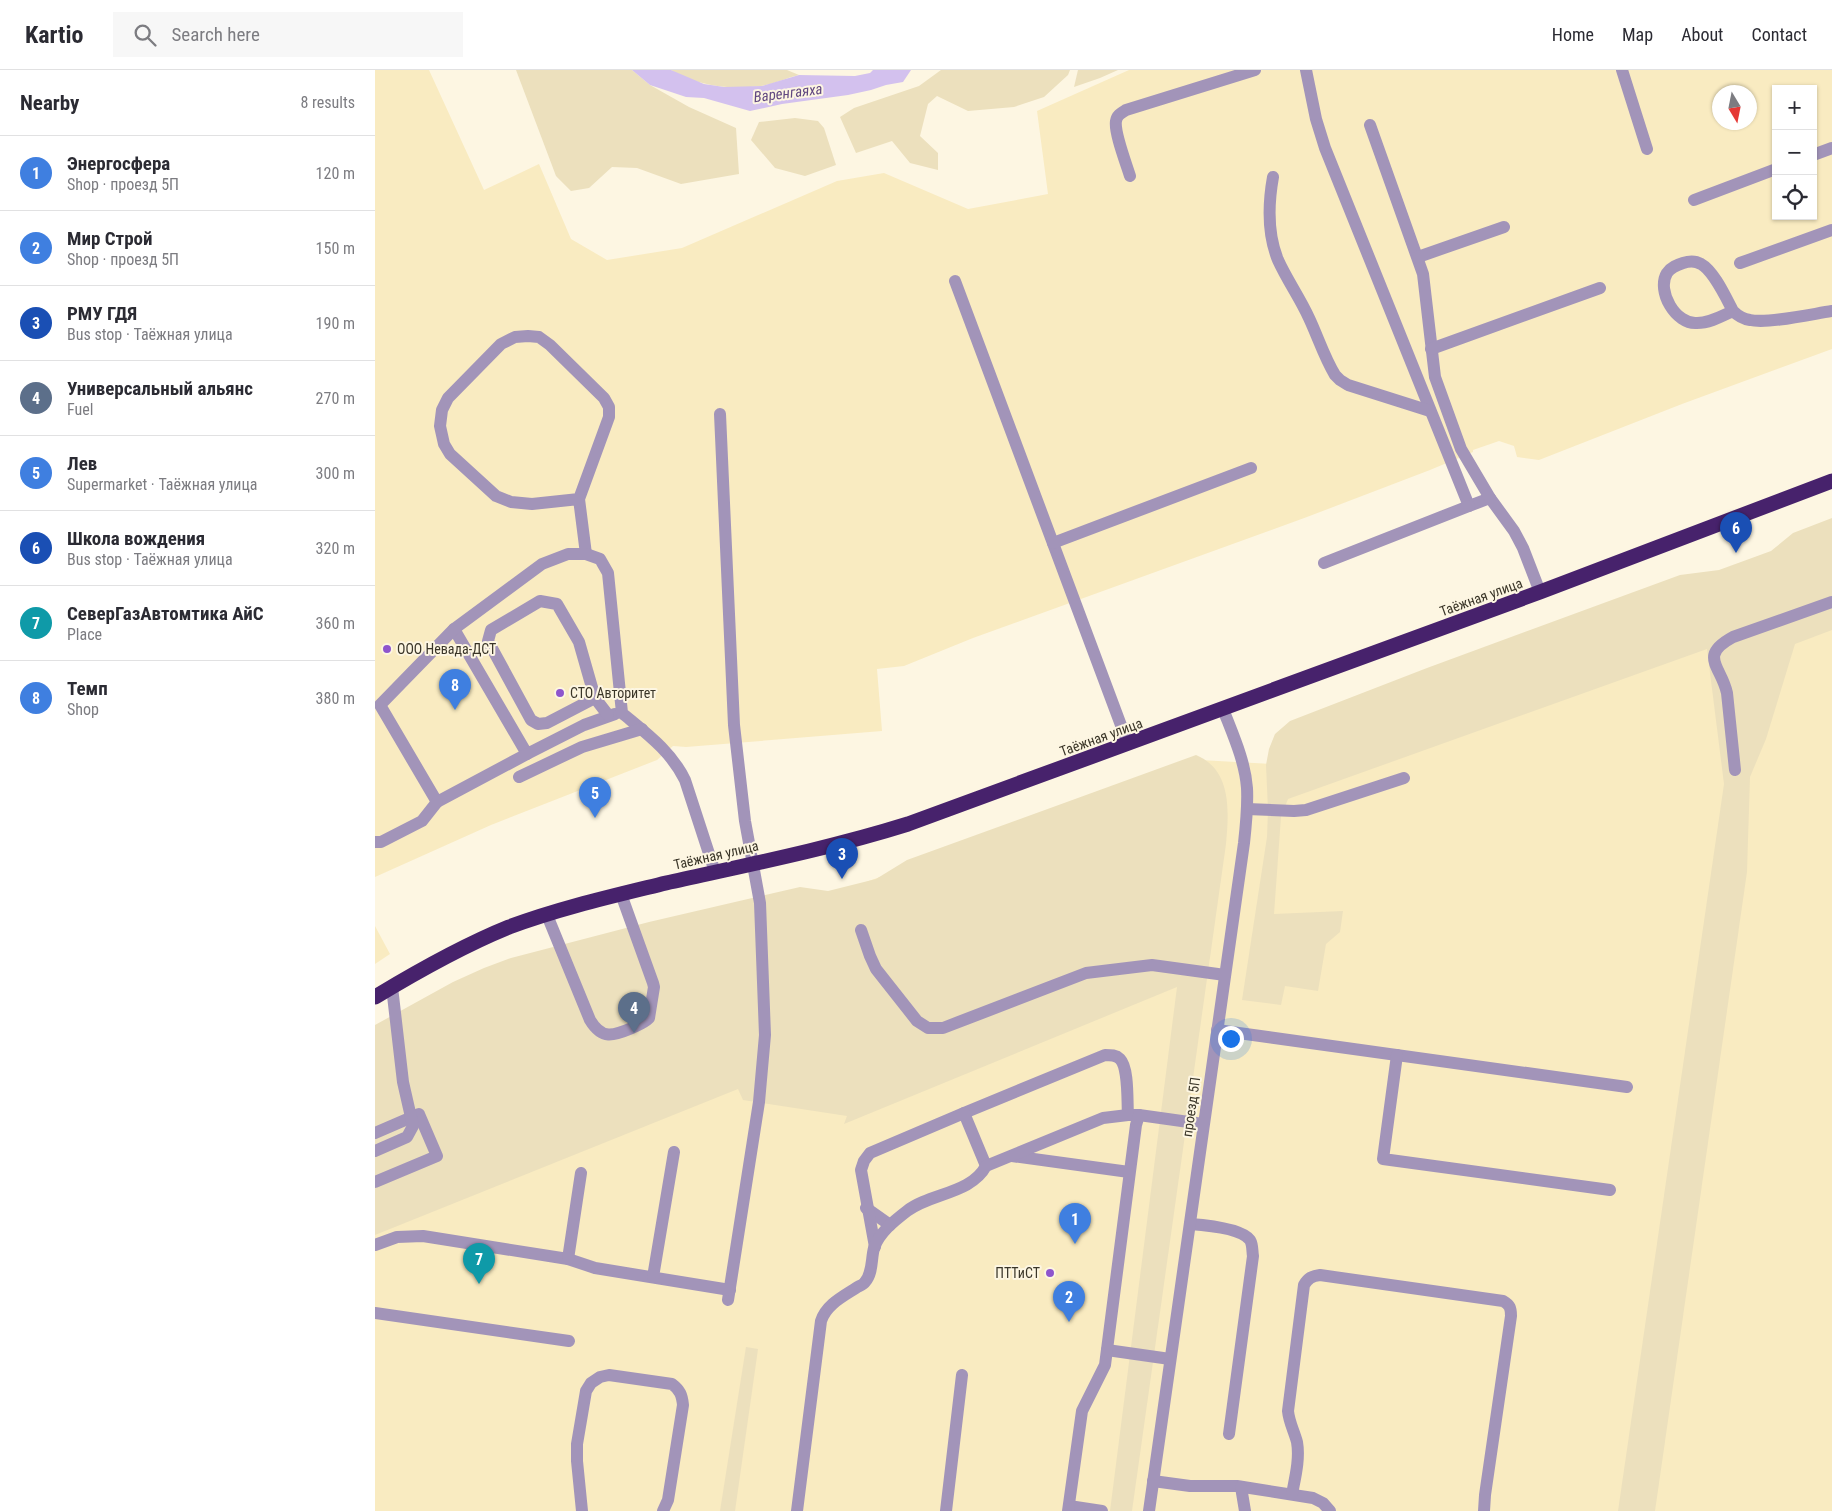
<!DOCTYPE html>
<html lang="en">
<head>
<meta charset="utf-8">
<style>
  body { margin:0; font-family:"Roboto Condensed",sans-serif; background:#f7f7f7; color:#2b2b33 }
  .controls { position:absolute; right:15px; top:15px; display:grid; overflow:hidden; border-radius:0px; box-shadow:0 1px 4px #0004 }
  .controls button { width:45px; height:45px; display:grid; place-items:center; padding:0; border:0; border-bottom:1px solid #e1e1e2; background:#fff; color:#2b2b33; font:25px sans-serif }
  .compass { position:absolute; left:1337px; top:15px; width:45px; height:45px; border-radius:50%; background:#fff; box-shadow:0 1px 4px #0004; rotate:170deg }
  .you { position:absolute; left:855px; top:968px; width:18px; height:18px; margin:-12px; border:4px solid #fff; border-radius:50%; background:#1a73e8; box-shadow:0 0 0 8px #1a73e833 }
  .badge { display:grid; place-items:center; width:32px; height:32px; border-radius:50%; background:#0f766e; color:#fff; font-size:16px; font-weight:700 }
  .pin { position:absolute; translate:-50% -41px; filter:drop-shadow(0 1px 2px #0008) }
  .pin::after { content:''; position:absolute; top:26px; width:18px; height:15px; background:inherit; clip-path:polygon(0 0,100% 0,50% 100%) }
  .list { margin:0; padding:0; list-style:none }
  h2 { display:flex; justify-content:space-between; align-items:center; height:65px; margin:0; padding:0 20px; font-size:21px }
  h2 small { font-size:16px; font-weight:400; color:#7c7c81 }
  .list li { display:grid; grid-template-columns:32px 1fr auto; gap:15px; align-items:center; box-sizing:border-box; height:75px; padding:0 20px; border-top:1px solid #e1e1e2 }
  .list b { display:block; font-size:19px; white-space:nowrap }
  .list p { margin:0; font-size:16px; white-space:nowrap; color:#7c7c81 }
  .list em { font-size:16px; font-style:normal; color:#7c7c81 }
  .icon { flex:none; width:28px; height:28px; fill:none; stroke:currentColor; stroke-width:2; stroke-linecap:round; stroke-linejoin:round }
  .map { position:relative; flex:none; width:1457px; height:1441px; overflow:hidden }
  header { display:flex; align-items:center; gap:30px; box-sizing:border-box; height:70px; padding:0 25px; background:#fff; border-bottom:1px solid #e1e1e2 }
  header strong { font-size:24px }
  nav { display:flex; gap:28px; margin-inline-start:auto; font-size:18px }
  .search { width:350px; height:45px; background:#f7f7f7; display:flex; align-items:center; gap:12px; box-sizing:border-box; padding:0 18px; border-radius:0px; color:#7c7c81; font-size:19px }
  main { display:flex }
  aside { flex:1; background:#fff }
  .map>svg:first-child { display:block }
  .built { fill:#f9ebc1; fill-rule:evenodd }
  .green { fill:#ece0bd }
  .water { fill:#d3c1ee }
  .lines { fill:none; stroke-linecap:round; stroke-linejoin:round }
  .minor { stroke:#a294b9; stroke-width:12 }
  .highway { stroke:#47226c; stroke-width:15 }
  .poi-dot { fill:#8e55cd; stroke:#fdf6e2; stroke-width:2 }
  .labels { text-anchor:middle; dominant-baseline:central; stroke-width:4; stroke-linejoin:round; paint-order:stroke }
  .street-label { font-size:14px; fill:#3a3528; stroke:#fdf6e2 }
  .poi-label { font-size:14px; fill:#3a3528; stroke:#fdf6e2; text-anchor:start }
  .water-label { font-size:15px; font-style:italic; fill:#604780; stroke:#fdf6e2 }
</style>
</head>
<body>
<header>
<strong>Kartio</strong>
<div class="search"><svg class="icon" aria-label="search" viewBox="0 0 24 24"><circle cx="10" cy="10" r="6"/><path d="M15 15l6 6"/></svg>Search here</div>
<nav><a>Home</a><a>Map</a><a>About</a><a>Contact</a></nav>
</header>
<main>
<aside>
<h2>Nearby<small>8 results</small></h2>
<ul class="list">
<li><span class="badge" style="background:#3f7fe0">1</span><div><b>Энергосфера</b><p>Shop · проезд 5П</p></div><em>120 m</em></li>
<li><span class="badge" style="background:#3f7fe0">2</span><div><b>Мир Строй</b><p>Shop · проезд 5П</p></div><em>150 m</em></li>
<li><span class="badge" style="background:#1a4fb4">3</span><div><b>РМУ ГДЯ</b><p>Bus stop · Таёжная улица</p></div><em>190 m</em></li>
<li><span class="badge" style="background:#5c6f8a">4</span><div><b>Универсальный альянс</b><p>Fuel</p></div><em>270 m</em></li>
<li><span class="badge" style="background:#3f7fe0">5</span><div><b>Лев</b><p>Supermarket · Таёжная улица</p></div><em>300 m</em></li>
<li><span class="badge" style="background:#1a4fb4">6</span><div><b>Школа вождения</b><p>Bus stop · Таёжная улица</p></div><em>320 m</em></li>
<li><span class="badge" style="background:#0f9aa8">7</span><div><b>СеверГазАвтомтика АйС</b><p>Place</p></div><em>360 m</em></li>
<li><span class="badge" style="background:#3f7fe0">8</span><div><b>Темп</b><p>Shop</p></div><em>380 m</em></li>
</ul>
</aside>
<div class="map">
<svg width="1457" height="1441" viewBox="0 0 1457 1441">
  <rect width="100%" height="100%" fill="#fdf6e2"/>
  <g class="built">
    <path d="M0,0H54L109,120L164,94L196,169L232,190L307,178L462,111L509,103L593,139L673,124L662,41L754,0H1457V279L1307,334L1164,390L1142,387L1139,376L1124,371L1098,380V382L1055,400L932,447L598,568L529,596L502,599L507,661L311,677L298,676L282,690L116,755L0,807ZM1401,19H1438V146H1401ZM1344,22H1374V52H1344Z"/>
    <path d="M1457,496V1441H0V1014L442,830L825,690L916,695Z"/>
    <path d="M0,856L15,884L0,894Z"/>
  </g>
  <g class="green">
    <path d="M141,0H257L275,15L314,37L361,58L364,104L306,114L262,98L237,97L214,118L196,121L181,106Z"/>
    <path d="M296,0H412L424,5C411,8 399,14 386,16C356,20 322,16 296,0Z"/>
    <path d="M566,0H695L693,5L669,27L639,37L593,41L562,26L553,34L545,66L563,83V100L535,93L517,71L481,83L465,47L479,38L544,16Z"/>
    <path d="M703,0H743L725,8L699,17Z"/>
    <path d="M420,48L443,51L449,58L461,95L430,106L400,98L376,70L384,52Z"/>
    <path d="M1457,448V560L1420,574L1391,669L1375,707L1372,802L1280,1441H1243L1349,714L1332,579L913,729L906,747L899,844L968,841L965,862L951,874L943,921L910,916L906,935L867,930L892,767L893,740L891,695L894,679L900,664L915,651L1052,598L1305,505L1344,500L1396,481L1418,463Z"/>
    <path d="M821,685C857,700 854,741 851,774L757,1441H735L802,917L469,1054L472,1046L368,1030L363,1019L0,1165V955L78,912L109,898L136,888L274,852L425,817L453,821L501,809L532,790Z"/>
    <path d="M371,1277L383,1279L360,1441H345Z"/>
  </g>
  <path class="water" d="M257,0H296L329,14L349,17L387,16L424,5L480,6L495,3L498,0H536L528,12L511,15L496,20L473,25L407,34L375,41L329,28L311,27L275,15Z"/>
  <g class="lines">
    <g class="minor">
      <path d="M931,0L941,49L950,78L1094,436L1115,428L1139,461L1148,478L1165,522"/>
      <path d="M1247,0L1272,79"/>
      <path d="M995,55L1048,204L1060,307L1086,379L1115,428"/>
      <path d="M1438,85L1457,78"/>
      <path d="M755,106C751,93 739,62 741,51C742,45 746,43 751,40L880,0"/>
      <path d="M898,107C893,135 892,163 903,190C912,210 925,228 934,248C943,267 949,287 960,305L965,310L973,315L1055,341"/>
      <path d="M1319,130L1401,99"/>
      <path d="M1043,187L1129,157"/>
      <path d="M1365,193L1457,160"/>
      <path d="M580,211L753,674"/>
      <path d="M1358,241C1347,246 1335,253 1322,253C1301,255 1281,221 1292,203C1296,197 1302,195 1308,193C1314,191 1321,191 1326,194C1339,201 1351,228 1358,241C1363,246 1368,249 1375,250C1393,254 1437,244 1457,241"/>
      <path d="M1056,279L1225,218"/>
      <path d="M345,344L359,655L370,751L385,833L390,965L384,1032L353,1230"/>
      <path d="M204,429L234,347V337L229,328L175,275L164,267L153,266L140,267L126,274L73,328L67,340L65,356L69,374L75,384L121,426L136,432L157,434L204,429L211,484"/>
      <path d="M678,473L876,398"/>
      <path d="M949,493L1094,436"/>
      <path d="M79,559L152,684L209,655L240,644"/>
      <path d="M220,628L172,653L163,654L156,650L113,571L116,560L165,531L182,534L204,572L220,628L233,645"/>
      <path d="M152,684L62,732L5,635L79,559L167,494L193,484H211L225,489L233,503L247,643C271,663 296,681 310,710L340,802"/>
      <path d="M1360,700L1352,623C1346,596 1323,586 1358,567L1457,532"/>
      <path d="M144,707L207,677L267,659"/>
      <path d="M872,739L919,741L931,740L1029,708"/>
      <path d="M0,772H6L47,751L62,732"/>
      <path d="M172,845L215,950C227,970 238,966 257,958C263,955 269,953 274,948L279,917L278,913L246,824"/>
      <path d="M486,860L495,886L501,899L542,951L553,958H568L711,903L777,895L850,905"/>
      <path d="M842,960L1252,1017"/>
      <path d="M1022,985L1008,1089L1235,1120"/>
      <path d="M589,1043L730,985C736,985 741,985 745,989C754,998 752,1032 753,1045"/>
      <path d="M0,1063L44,1044L62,1086L0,1112"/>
      <path d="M0,1081L32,1067L38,1056L28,1012L17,917"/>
      <path d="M637,1086L754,1102"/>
      <path d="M491,1138L515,1155"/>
      <path d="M815,1154C829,1155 866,1158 875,1170C878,1175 877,1181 878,1186L854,1364"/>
      <path d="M0,1175L22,1167L48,1166L193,1189L220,1198L355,1220"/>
      <path d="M500,1177L486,1100L489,1091L495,1083L589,1043L611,1096"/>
      <path d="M193,1189L206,1103"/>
      <path d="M278,1207L299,1082"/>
      <path d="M0,1243L194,1271"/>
      <path d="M732,1280L795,1289"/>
      <path d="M778,1411L815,1416H862L938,1428L948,1433L955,1441"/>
      <path d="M866,1417L870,1441"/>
      <path d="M917,1424C920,1408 925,1389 922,1372C919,1361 914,1352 913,1341L929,1215C933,1208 937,1206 945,1205L1128,1231C1135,1235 1136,1238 1136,1246L1110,1425L1109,1441"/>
      <path d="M694,1436L727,1441"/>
      <path d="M207,1441L202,1391V1374L211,1321L216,1313L225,1307L234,1305L297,1314C305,1320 307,1325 308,1335L293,1430L288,1441"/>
      <path d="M422,1441L446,1251C451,1235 467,1227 481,1218C484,1216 488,1215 490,1212C498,1203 496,1189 499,1178C504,1163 519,1151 532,1141C555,1123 596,1124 611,1096L728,1048L753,1045H764"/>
      <path d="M571,1441L587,1305"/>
      <path d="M693,1441L707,1341L730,1295L761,1055L764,1045L828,1054"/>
      <path d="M774,1441L869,773C871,755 873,736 872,718C870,691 858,665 848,639"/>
    </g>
    <path class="highway" d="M0,927C43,901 87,876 134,857C185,838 238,826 291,813C372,795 453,779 533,754L1165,522L1457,411"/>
  </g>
  <g class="poi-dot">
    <circle cx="12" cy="579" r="5"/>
    <circle cx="185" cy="623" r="5"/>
    <circle cx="675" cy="1203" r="5"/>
  </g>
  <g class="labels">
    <g class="street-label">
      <text transform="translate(1106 527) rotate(-20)">Таёжная улица</text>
      <text transform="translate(726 667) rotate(-20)">Таёжная улица</text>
      <text transform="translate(341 785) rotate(-13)">Таёжная улица</text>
      <text transform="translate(816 1037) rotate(-82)">проезд 5П</text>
    </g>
    <g class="poi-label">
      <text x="22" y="579">ООО Невада-ДСТ</text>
      <text x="195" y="623">СТО Авторитет</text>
      <text x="665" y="1203" text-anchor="end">ПТТиСТ</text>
    </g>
    <g class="water-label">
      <text transform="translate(413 23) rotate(-7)">Варенгаяха</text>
    </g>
  </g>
</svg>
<div class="controls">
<button>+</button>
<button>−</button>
<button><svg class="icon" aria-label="locate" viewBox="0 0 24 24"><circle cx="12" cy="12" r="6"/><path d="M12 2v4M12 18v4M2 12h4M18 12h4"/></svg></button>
</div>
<svg class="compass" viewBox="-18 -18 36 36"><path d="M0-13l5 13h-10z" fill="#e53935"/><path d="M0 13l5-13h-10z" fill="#7c7c81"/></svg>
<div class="you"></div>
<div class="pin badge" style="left:700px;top:1174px;background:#3f7fe0">1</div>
<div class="pin badge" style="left:694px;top:1252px;background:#3f7fe0">2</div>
<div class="pin badge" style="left:467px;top:809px;background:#1a4fb4">3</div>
<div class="pin badge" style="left:259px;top:963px;background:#5c6f8a">4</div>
<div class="pin badge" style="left:220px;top:748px;background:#3f7fe0">5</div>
<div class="pin badge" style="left:1361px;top:483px;background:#1a4fb4">6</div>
<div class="pin badge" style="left:104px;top:1214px;background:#0f9aa8">7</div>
<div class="pin badge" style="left:80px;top:640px;background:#3f7fe0">8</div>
</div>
</main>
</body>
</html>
